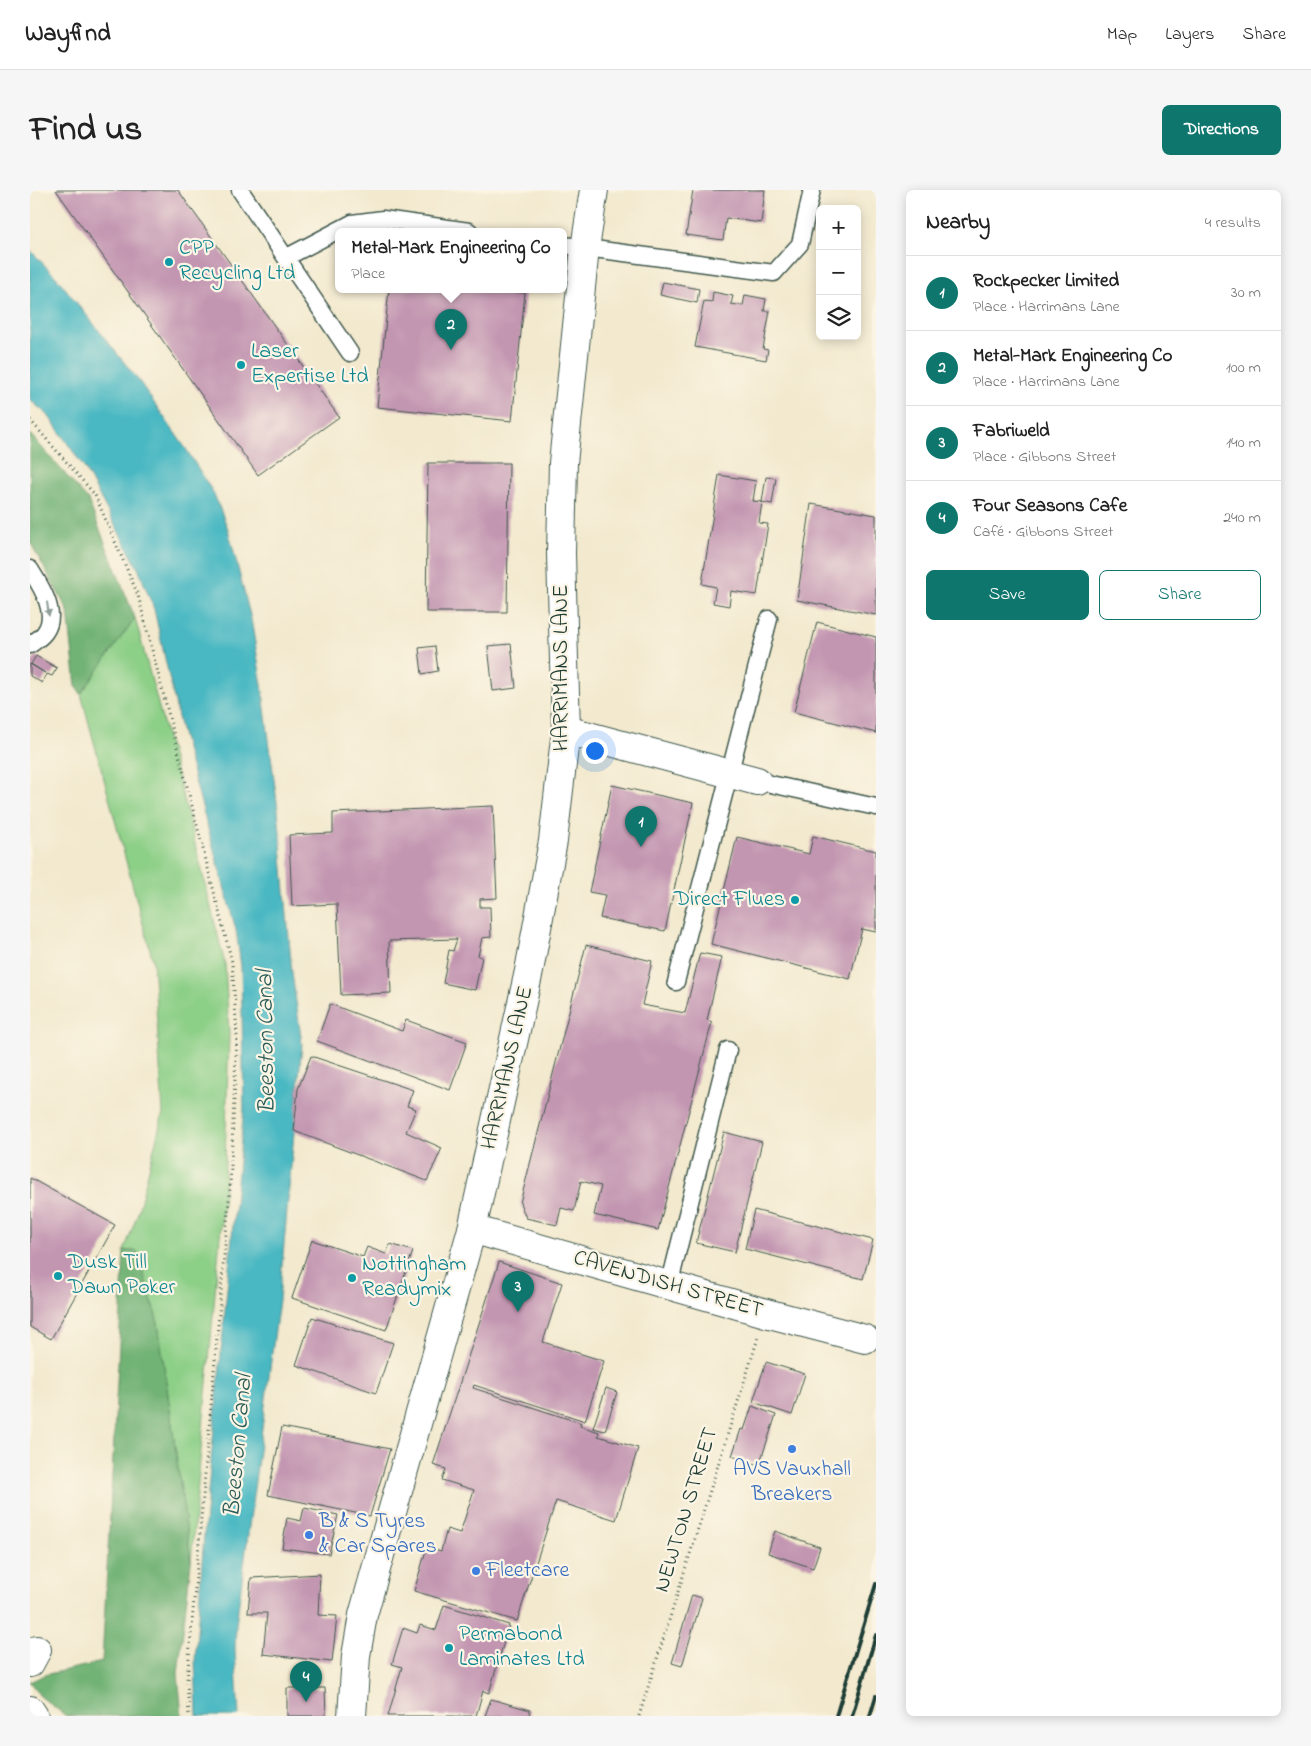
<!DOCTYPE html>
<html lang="en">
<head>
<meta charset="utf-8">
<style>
  body { margin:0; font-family:"Indie Flower",sans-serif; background:#f6f6f6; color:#222 }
  .controls { position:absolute; right:15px; top:15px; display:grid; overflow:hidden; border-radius:8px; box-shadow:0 2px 12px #0003 }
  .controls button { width:45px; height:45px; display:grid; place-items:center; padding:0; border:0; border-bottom:1px solid #e0e0e0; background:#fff; color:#222; font:25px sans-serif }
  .you { position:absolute; left:564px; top:560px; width:18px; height:18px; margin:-12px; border:4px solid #fff; border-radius:50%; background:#1a73e8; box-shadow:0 0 0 8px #1a73e833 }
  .badge { display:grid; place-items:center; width:32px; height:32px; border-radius:50%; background:#0f766e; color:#fff; font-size:16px; font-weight:700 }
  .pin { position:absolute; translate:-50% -41px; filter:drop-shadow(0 1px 2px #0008) }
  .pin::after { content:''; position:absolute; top:26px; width:18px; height:15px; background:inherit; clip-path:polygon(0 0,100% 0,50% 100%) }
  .popup { position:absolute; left:305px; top:38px; width:232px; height:65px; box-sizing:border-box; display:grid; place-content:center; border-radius:8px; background:#fff; filter:drop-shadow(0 1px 4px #0005); font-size:16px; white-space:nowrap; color:#767676 }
  .popup b { font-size:19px; color:#222 }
  .popup::after { content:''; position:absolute; left:50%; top:100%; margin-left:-10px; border:10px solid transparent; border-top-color:#fff }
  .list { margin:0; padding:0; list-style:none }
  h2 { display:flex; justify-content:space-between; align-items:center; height:65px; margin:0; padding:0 20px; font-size:21px }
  h2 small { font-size:16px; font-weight:400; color:#767676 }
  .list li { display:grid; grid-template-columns:32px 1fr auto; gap:15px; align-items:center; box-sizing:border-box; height:75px; padding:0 20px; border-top:1px solid #e0e0e0 }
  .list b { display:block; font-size:19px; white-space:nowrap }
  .list p { margin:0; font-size:16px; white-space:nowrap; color:#767676 }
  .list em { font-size:16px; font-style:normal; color:#767676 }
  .actions { display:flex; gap:10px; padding:15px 20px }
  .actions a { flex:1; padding:11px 0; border:1px solid #0f766e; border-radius:8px; text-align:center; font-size:18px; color:#0f766e }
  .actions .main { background:#0f766e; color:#fff }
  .icon { flex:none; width:28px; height:28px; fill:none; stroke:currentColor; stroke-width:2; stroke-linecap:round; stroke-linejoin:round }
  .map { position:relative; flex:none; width:846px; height:1526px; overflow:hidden; border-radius:8px }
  header { display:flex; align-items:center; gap:30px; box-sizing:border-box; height:70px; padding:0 25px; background:#fff; border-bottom:1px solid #e0e0e0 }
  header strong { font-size:24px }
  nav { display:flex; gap:28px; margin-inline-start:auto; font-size:18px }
  .intro { display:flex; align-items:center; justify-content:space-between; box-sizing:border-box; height:120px; padding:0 30px }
  h1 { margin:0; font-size:35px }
  .button { padding:12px 22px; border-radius:8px; background:#0f766e; color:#fff; font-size:18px; font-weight:700 }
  main { display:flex; gap:30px; padding:0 30px }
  aside { flex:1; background:#fff; border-radius:8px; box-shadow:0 2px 12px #0003 }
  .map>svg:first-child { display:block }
  .green { fill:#8ccf87; stroke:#56865e }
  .forest { fill:#71b274; stroke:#487854 }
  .water { fill:#49b8c2; stroke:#347a7b }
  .building { fill:#c295b1 }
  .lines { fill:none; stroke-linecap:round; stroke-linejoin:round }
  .service-casing { stroke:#3f574b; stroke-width:19 }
  .minor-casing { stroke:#3f574b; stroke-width:30 }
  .path { stroke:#3f574b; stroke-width:3; stroke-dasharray:1 4; stroke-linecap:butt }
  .service { stroke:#fff; stroke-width:16 }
  .minor { stroke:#fff; stroke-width:28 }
  .rail { stroke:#1f3d34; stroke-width:4 }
  .oneway { fill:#8f9e9a }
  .culture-dot { fill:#0f9aa8; stroke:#fcf5e5; stroke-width:2 }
  .shop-dot { fill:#3f7fe0; stroke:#fcf5e5; stroke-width:2 }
  .labels { text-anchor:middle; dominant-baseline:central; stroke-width:4.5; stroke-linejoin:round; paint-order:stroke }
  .culture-label { font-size:22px; fill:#0d838f; stroke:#fcf5e5; text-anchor:start }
  .street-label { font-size:22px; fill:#1f3d34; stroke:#fcf5e5 }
  .shop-label { font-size:22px; fill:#366cbe; stroke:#fcf5e5; text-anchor:start }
  .water-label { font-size:24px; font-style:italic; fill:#2a5c58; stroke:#fcf5e5 }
</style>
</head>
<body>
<header>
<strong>Wayfind</strong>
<nav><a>Map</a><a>Layers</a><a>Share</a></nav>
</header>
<div class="intro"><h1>Find us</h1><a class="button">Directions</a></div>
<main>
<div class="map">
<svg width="846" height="1526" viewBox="0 0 846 1526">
  <rect width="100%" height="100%" fill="#fcf5e5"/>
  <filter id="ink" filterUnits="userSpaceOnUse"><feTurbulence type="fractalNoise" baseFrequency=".02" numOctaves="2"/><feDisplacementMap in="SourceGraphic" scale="10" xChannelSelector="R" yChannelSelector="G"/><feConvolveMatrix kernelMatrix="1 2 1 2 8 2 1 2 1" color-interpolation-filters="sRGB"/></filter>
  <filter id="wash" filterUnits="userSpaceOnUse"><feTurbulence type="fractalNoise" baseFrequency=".0096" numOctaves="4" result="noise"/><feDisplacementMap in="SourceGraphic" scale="20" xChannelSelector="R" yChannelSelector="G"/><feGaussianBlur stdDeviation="1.12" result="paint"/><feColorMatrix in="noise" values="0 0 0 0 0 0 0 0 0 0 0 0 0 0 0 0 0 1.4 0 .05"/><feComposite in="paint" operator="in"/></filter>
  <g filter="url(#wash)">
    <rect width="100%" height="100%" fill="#f2e9ce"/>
    <path class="green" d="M105,428L159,629L195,774L199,844L194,1002L161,1372L128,1133L107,1061H94L107,1026L133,923L123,771L51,504Z"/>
    <g class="forest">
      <path d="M0,244L58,310L105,428L51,504L46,496L38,421L0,352Z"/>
      <path d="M94,1061H107L128,1133L161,1372L148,1484L152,1526H36L10,1506L0,1492L14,1485L72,1472Z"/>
    </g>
    <path class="water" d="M0,60L27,88L109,191L156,259L184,304L198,339L221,429L232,495L248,620L262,783L272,854L249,1110L206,1435L205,1460L209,1526H167L165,1471L174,1345L214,918L211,776L206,740L151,540L124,419L108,378L55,279L18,225L0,210Z"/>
    <g id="blocks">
      <g class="building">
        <path d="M26,0H148L309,227L228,285Z"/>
        <path d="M663,0H735L731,33L696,28L693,50L656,45Z"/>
        <path d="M633,92L669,99L667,113L630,105Z"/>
        <path d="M359,99H453L495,103L482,231L347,217Z"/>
        <path d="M683,102L703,106L701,114L713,116L715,105L736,109L734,121H740L733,159L738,160L736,170L665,157L674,111L682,112Z"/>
        <path d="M398,273H479L477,422H396Z"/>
        <path d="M689,285L726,291L723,311L732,312L729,333L738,334L727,405L701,401L699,416L683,413L686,397L672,394Z"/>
        <path d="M736,287L746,288L742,314L732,312Z"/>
        <path d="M781,314L846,325V425L767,410Z"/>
        <path d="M787,432L846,447V543L764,522Z"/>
        <path d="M481,454L486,498L463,501L458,456Z"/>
        <path d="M405,456L408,481L392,484L389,458Z"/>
        <path d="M6,466L27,478L22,486L17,484L12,493L0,486V474L15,483L1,474Z"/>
        <path d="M582,595L663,613L635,741L570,728L575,705L559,702Z"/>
        <path d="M463,616L467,708L450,709V717H460L461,747L452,748L448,766L452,767L445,800L413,793L419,760L423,761L427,749L359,751L361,803L311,805L307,714L262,716L259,645L303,643V623Z"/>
        <path d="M783,646L846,661V742L832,739L820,789L681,754L707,647L779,664Z"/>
        <path d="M556,755L622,771L612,815L655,823L670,763L692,767L677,830L682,832L628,1040L564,1025L571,996L551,991L544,1021L531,1018L527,1035L496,1028L490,1013Z"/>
        <path d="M300,814L372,841L376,830L437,852L420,900L287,851Z"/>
        <path d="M281,866L383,900L377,916L386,919L376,942L412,958L397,991L264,941L268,899Z"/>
        <path d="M694,942L732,952L705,1062L666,1053Z"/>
        <path d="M0,988L85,1035L21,1149L0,1137Z"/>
        <path d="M724,1020L843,1050L833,1089L715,1059Z"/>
        <path d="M282,1050L333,1067L337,1057L356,1064L360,1054L383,1061L356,1140L262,1108Z"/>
        <path d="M469,1072L532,1093L513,1152L574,1171L555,1231L444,1195L443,1198L551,1233L550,1236L569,1242L568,1246L608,1258L586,1330L526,1311L487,1431L384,1401L397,1357L411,1361L417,1339L430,1343L444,1300L412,1290L416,1279L403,1275Z"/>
        <path d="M282,1127L363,1153L346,1203L266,1175Z"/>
        <path d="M736,1172L775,1184L762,1225L723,1212Z"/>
        <path d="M576,1198L587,1202L575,1241L563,1238Z"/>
        <path d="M722,1216L746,1225L729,1275L702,1266L711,1239L714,1240Z"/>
        <path d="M252,1237L360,1259L340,1326L238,1305Z"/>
        <path d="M274,1318L308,1325L299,1364L252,1358L257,1328L271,1331Z"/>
        <path d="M745,1341L790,1357L783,1378L738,1363Z"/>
        <path d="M290,1384L288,1425L307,1426L302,1472L233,1464L237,1423H218L221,1388Z"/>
        <path d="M662,1405L672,1408L652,1476L642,1473Z"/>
        <path d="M414,1415L479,1435L459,1503L453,1501L446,1526H358L372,1477L362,1474L373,1438L387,1443L390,1435L406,1440Z"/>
        <path d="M257,1498H295L296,1526H257Z"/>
        <path d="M461,1509L500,1520L499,1526H455Z"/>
      </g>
    </g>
  </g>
  <g filter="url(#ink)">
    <use href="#blocks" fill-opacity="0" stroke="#3f574b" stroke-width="1"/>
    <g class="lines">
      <g class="service-casing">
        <g id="service">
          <path d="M210,0L320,163"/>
          <path d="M534,55L744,83L770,54L782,0"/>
          <path d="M257,67L322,33L353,29L439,41"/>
          <path d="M0,379C10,395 29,423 15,442C12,447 5,451 0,455"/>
          <path d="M727,591L846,617"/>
          <path d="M646,792L739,429"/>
          <path d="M639,1096L698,860"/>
        </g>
      </g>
      <g class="minor-casing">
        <g id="minor">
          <path d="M536,540L727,591"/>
          <path d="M442,1039L736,1123L835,1149"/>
          <path d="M0,1473L7,1460"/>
          <path d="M0,1520L4,1526"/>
          <path d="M322,1526L326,1466L333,1425L442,1039L499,781L523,651L536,540L531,364L533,273L555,58L564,0"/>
        </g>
      </g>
      <g class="path">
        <path d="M0,230L65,305L108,405L202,772L207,844L200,998L157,1490L159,1526"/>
        <path d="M609,1526L728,1148"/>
      </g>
      <use href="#service" class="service"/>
      <use href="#minor" class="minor"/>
      <g class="rail">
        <path d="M806,1526L846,1394"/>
        <path d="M822,1526L846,1445"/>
        <path d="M840,1526L846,1506"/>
      </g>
    </g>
    <defs><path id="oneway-solid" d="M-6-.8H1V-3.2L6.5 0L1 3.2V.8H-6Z" transform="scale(1.25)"/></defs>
    <use class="oneway" href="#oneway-solid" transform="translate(18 419) rotate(82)"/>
  </g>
  <g class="culture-dot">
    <circle cx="139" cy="72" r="5"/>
    <circle cx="211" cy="175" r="5"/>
    <circle cx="765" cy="710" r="5"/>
    <circle cx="28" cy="1086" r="5"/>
    <circle cx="322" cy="1088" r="5"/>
    <circle cx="419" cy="1458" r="5"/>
  </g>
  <g class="shop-dot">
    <circle cx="762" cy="1259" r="5"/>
    <circle cx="279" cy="1345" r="5"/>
    <circle cx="446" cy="1381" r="5"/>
  </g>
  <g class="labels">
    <g class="culture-label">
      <text x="149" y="59">CPP<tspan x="149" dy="25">Recycling Ltd</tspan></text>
      <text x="221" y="162">Laser<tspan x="221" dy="25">Expertise Ltd</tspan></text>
      <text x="755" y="710" text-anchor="end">Direct Flues</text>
      <text x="38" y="1073">Dusk Till<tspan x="38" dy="25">Dawn Poker</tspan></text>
      <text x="332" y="1075">Nottingham<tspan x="332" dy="25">Readymix</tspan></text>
      <text x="429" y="1445">Permabond<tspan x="429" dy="25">Laminates Ltd</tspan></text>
    </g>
    <g class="street-label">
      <text transform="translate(532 478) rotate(-90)">HARRIMANS LANE</text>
      <text transform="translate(478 878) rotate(-77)">HARRIMANS LANE</text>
      <text transform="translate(638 1095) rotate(16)">CAVENDISH STREET</text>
      <text transform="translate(657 1320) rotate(-73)">NEWTON STREET</text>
    </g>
    <g class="shop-label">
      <text x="762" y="1280" text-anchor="middle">AVS Vauxhall<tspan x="762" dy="25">Breakers</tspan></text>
      <text x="289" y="1332">B &amp; S Tyres<tspan x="289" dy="25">&amp; Car Spares</tspan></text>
      <text x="456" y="1381">Fleetcare</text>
    </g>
    <g class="water-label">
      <text transform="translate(237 852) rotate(-91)">Beeston Canal</text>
      <text transform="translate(209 1256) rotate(-85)">Beeston Canal</text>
    </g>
  </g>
</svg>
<div class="controls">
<button>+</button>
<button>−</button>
<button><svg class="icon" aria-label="layers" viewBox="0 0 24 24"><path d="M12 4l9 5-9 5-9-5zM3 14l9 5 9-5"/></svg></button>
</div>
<div class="you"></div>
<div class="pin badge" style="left:611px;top:657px">1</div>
<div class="pin badge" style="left:421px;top:160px">2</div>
<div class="popup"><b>Metal-Mark Engineering Co</b>Place</div>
<div class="pin badge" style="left:488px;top:1122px">3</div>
<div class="pin badge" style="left:276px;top:1512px">4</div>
</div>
<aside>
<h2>Nearby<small>4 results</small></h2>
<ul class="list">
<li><span class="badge">1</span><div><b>Rockpecker Limited</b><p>Place · Harrimans Lane</p></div><em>30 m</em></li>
<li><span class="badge">2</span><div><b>Metal-Mark Engineering Co</b><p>Place · Harrimans Lane</p></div><em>100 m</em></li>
<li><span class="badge">3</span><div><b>Fabriweld</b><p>Place · Gibbons Street</p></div><em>140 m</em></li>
<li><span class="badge">4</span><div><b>Four Seasons Cafe</b><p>Café · Gibbons Street</p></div><em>240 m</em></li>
</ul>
<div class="actions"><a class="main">Save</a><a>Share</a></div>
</aside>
</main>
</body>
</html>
